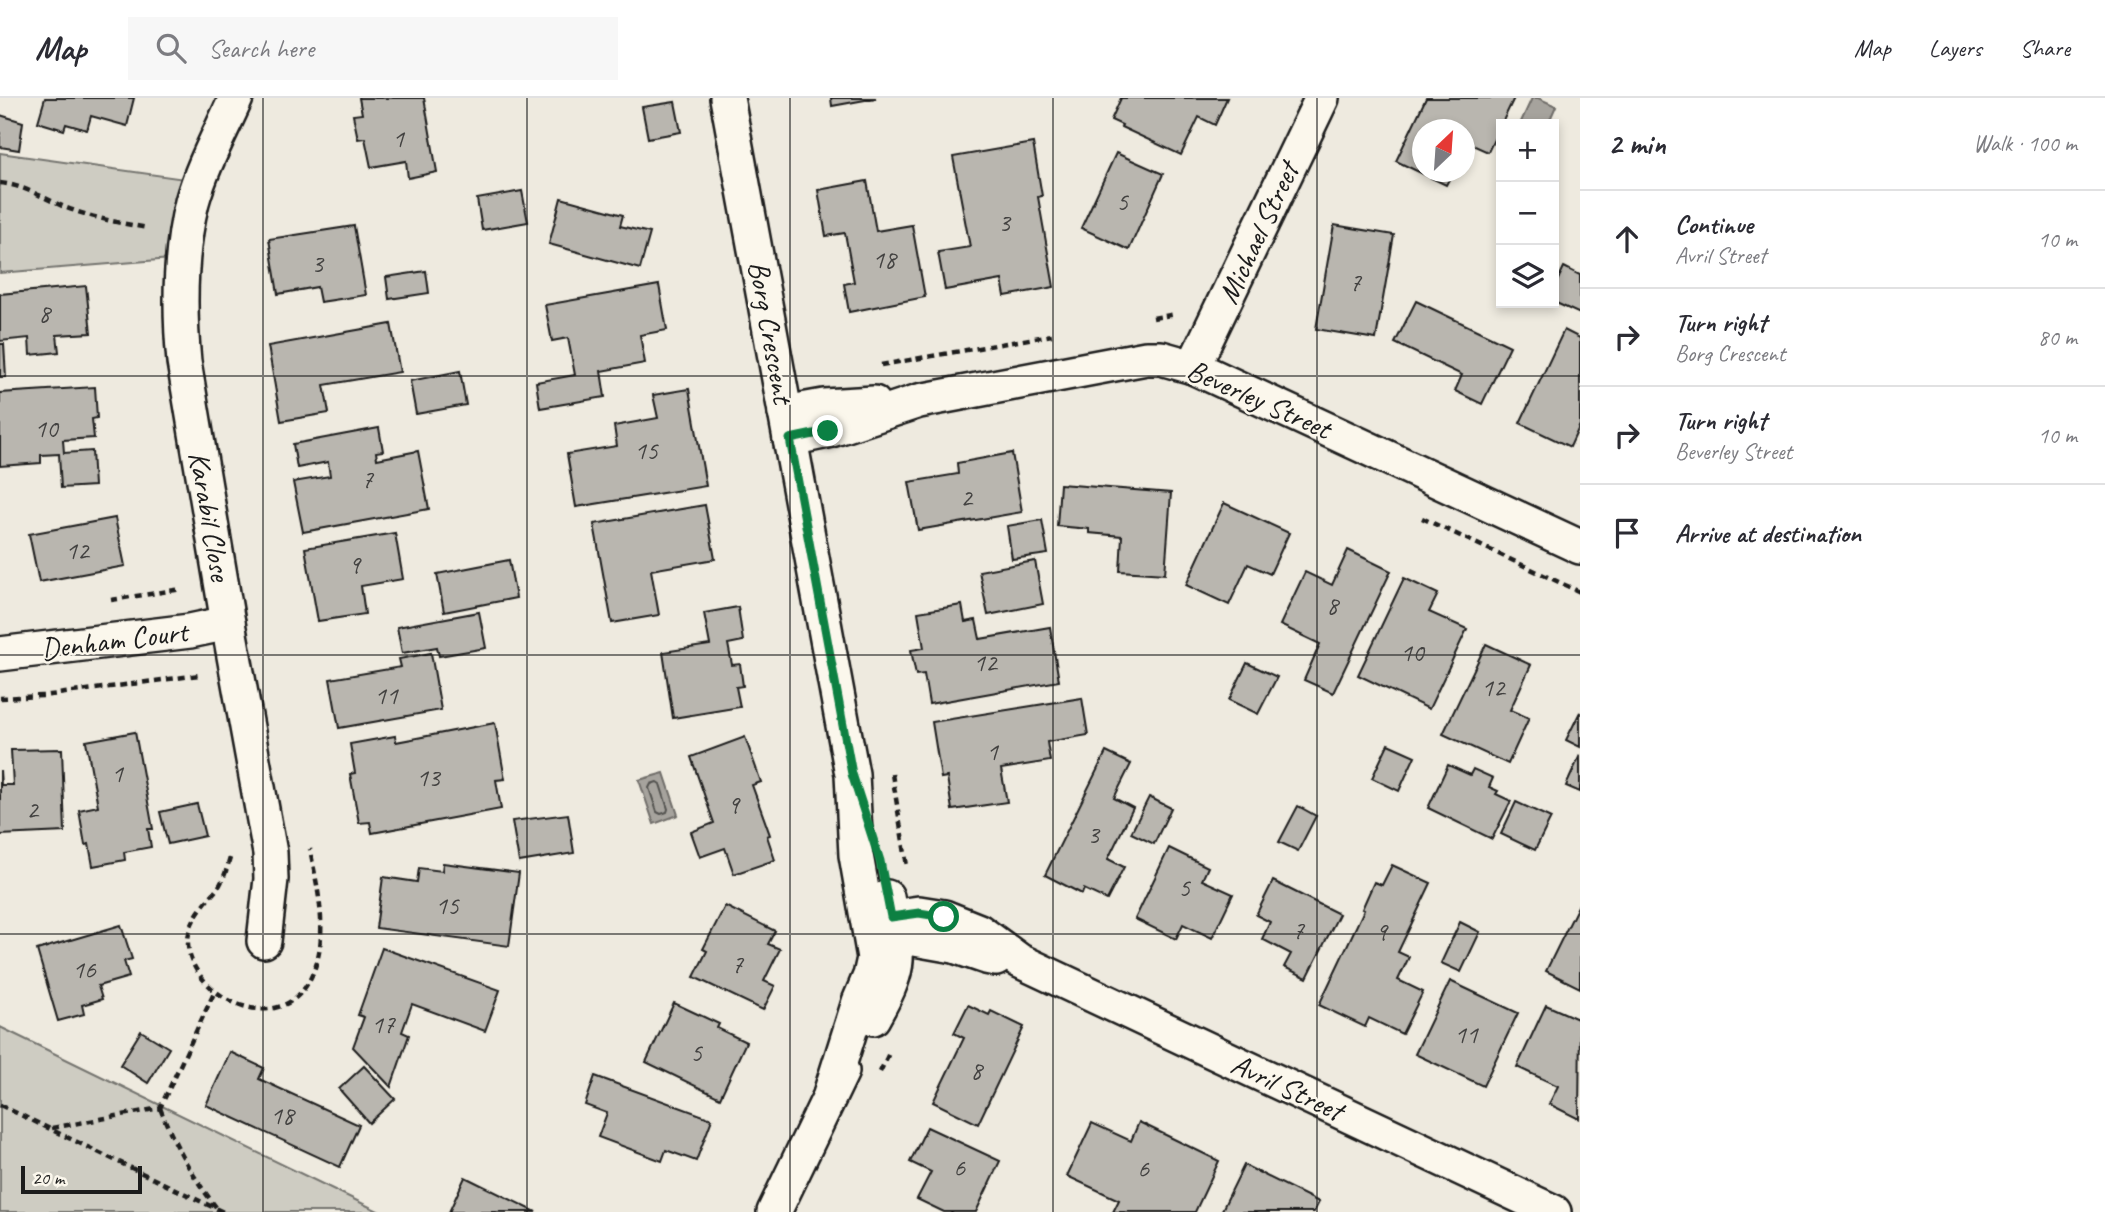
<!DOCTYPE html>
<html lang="en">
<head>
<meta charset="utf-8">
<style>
  body { margin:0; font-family:Caveat,sans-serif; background:#f7f7f7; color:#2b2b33 }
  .controls { position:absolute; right:21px; top:21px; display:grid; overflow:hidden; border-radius:0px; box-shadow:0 4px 10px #0003 }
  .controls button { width:63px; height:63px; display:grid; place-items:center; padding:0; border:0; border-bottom:2px solid #e1e1e2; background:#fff; color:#2b2b33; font:35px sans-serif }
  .compass { position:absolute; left:1412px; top:21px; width:63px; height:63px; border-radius:50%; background:#fff; box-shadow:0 4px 10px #0003; rotate:25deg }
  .scale { position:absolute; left:21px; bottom:18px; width:121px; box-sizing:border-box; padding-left:7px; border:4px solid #1c1c1c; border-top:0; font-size:19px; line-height:24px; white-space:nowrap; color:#1c1c1c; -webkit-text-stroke:5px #fbf7ec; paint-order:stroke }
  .stop { position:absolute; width:21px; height:21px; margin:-16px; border:5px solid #0b8043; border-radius:50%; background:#fff }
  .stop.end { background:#0b8043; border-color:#fff; box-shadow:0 2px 7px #0008 }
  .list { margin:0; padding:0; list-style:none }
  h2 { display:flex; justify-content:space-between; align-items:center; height:91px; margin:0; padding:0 28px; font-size:30px }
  h2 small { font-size:23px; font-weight:400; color:#7c7c81 }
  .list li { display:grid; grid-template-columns:46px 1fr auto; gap:21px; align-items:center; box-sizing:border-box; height:98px; padding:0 28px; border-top:2px solid #e1e1e2 }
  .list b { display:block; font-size:26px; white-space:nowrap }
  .list p { margin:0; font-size:23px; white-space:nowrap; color:#7c7c81 }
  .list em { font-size:23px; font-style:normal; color:#7c7c81 }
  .icon { flex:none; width:38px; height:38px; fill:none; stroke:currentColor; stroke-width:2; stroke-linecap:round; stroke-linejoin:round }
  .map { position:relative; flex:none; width:1580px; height:1114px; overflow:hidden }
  header { display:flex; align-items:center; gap:42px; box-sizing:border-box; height:98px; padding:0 35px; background:#fff; border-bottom:2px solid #e1e1e2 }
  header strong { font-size:33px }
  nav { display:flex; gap:38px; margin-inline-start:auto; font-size:24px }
  .search { width:490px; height:63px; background:#f7f7f7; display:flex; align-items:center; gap:18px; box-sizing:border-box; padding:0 24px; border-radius:0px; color:#7c7c81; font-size:26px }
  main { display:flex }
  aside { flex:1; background:#fff }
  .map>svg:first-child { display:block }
  .green { fill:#ceccc2; stroke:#75746f; stroke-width:2 }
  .water { fill:#a6a39d; stroke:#6f6d69; stroke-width:2 }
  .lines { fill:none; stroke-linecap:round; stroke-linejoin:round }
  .shore { stroke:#535250; stroke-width:2 }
  .building { fill:#b9b6af; stroke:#1c1c1c; stroke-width:2 }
  .minor-casing { stroke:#1c1c1c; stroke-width:38 }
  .path { stroke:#1c1c1c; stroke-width:4.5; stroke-dasharray:7 5; stroke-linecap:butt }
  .minor { stroke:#fbf7ec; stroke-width:33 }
  .route { stroke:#0b8043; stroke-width:9 }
  .grid { fill:none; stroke:#1c1c1c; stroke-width:2; stroke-opacity:0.55 }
  .labels { text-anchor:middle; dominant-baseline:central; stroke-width:5; stroke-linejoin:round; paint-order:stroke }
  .number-label { font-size:26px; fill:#434241 }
  .street-label { font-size:30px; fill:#1c1c1c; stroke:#fbf7ec }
</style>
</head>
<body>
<header>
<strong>Map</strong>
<div class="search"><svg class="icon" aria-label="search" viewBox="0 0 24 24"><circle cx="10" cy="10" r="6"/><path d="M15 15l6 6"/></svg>Search here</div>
<nav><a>Map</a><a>Layers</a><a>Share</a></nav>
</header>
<main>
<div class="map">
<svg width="1580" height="1114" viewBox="0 0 1580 1114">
  <rect width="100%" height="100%" fill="#eeeadf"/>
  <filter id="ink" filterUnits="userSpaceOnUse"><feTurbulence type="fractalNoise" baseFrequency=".0143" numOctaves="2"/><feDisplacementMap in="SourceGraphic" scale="14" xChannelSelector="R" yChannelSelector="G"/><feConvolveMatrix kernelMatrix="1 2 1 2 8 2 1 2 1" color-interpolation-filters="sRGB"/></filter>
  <g filter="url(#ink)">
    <g class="green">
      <path d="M0,55L199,83L183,160L0,175Z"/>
      <path d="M0,929L380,1114H0Z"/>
    </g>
    <g class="water">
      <path d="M1532,0H1538L1556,8L1548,26H1520Z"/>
      <path d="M664,675L678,717L654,726L639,682Z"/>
    </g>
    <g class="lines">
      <path class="shore" d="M657,684L660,686L668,711L667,714L661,716L657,714L649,690L651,686Z"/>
    </g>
    <g class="building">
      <path d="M45,0H134L127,28L91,18L87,32L66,26L64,32L38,24Z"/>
      <path d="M359,0H424L437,74L408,80L406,63L371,69L365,40L358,41L353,17L362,16Z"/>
      <path d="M831,0H876L832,8Z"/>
      <path d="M1121,0H1227L1215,27L1199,19L1181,57L1121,29L1122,27L1111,22Z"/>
      <path d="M1426,0H1514L1488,54L1466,44L1464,48V32H1422V74H1453L1446,87L1396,63Z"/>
      <path d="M675,4L681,34L648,40L642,9Z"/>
      <path d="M0,17L23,24L19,52L0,49Z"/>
      <path d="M1033,45L1042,98L1038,99L1054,189L1005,198L1002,182L945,192L938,154L970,149L953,59Z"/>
      <path d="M1116,55L1163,76L1129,152L1081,130Z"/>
      <path d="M867,83L876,133L912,127L925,199L849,214L844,186L854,184L845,135L826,138L818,92Z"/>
      <path d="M522,93L528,124L482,132L477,101Z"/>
      <path d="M561,100L623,117L620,128L650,135L640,171L549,146Z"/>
      <path d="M1334,127L1394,137L1376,241L1316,231Z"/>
      <path d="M354,128L366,197L320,204L317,189L278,196L269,141Z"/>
      <path d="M1564,169L1580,177V216L1554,204V190Z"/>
      <path d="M426,173L429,195L389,201L386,179Z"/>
      <path d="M659,187L667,232L640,237L645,265L601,273L605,299L540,310L536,284L575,277L568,240L552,243L545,207Z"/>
      <path d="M86,188L91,235L57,237L59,254L30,257L29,240L0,243V196Z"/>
      <path d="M1416,203L1510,248L1482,306L1455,293L1462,277L1395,245Z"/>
      <path d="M391,226L400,274L324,287L329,315L281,323L268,248Z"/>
      <path d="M1564,232L1580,240V327L1570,349L1520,325Z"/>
      <path d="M0,246H4L6,279H0Z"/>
      <path d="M460,273L466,307L416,316L410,283Z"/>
      <path d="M95,289L97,320L92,321L94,340L63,342L64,355L92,353L94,388L61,390L59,356L41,357V365L0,368V295Z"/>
      <path d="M689,291L706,388L576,409L567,356L617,348L614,328L658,320L653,297Z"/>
      <path d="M379,330L383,353L376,354L377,361L418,353L429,411L303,434L293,384L330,378L328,364L297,370L293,346Z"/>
      <path d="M1012,355L1022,414L918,432L909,384L958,376L957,365Z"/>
      <path d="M1060,386L1171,395L1165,476L1120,473L1122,438L1089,435V431L1057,428Z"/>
      <path d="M1224,405L1289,435L1270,476L1248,466L1229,507L1186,487Z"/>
      <path d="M705,407L715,461L651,472L659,517L612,525L594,426Z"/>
      <path d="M115,420L125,468L39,484L29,436Z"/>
      <path d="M1042,422L1048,456L1012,461L1007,428Z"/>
      <path d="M395,435L403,481L361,488L365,516L318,523L305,450Z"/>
      <path d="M1348,452L1391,473L1333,595L1304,582L1320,546L1280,527L1305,474L1332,487Z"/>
      <path d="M509,462L516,500L444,514L437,476Z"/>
      <path d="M1035,463L1043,506L988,517L979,473Z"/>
      <path d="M1404,480L1438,496L1429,514L1467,531L1429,611L1358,577Z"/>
      <path d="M962,507L965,524L976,522L980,541L1050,529L1059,583L929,606L924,576L916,577L911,552L924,550L918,514Z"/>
      <path d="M738,509L743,543L728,546L732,567L740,566L743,588L736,589L740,609L673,620L663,554L710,547L704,515Z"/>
      <path d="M479,514L486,550L439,558L437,549L402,555L397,529Z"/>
      <path d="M1486,546L1531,567L1510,612L1529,620L1508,666L1443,636Z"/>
      <path d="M431,555L441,612L339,630L330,581L401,569L399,561Z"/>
      <path d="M1247,565L1277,579L1258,616L1229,602Z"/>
      <path d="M1082,600L1088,637L1047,644L1050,663L1001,671L1007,704L952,712L947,679L941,680L932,624Z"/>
      <path d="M1580,614V649L1566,642Z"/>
      <path d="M495,625L505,681L496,682L501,711L372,735L370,724L359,725L350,676L355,675L350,646L395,638L396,644Z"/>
      <path d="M135,634L153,731H148L151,749L124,754L125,762L93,768L89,746L85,747L79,712L98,708L86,643Z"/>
      <path d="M745,639L761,684L752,687L770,737L767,738L775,762L734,776L725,750L700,759L691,734L714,725L691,659Z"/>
      <path d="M1388,646L1415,658L1399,693L1372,680Z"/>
      <path d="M62,651L65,734L0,737V672L1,687H13L11,652Z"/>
      <path d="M1106,654L1131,666L1114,700L1133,710L1108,761L1124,769L1107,802L1084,791L1082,796L1045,777Z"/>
      <path d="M1580,657V694L1566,688Z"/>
      <path d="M1448,667L1470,677L1473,671L1493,680L1489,689L1498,693L1496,696L1511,703L1492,741L1428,710Z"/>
      <path d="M1149,699L1171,710L1154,746L1131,735Z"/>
      <path d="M1516,704L1551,720L1535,752L1501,736Z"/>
      <path d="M197,706L205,738L168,746L160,714Z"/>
      <path d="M1298,708L1316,718L1298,753L1279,744Z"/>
      <path d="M568,716L574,755L519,764L512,723Z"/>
      <path d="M1169,750L1208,769L1202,782L1233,796L1212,840L1183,826L1176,841L1135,821Z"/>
      <path d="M443,765L519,775L509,848L376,830L383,779L417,784L419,770L442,773Z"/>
      <path d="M1392,767L1431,785L1398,854L1409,859L1398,882L1423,894L1402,936L1369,920L1365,929L1319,907L1364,812L1362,811L1374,784L1382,787Z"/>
      <path d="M1273,783L1339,816L1307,880L1284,869L1291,856L1262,841L1270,824L1256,817Z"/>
      <path d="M1579,806H1580V890L1546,873Z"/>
      <path d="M725,808L775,833L768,846L780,851L764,883L775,888L763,912L694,879L707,853L703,851Z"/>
      <path d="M1460,824L1480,834L1461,874L1441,865Z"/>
      <path d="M121,827L132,861L124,863L129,879L98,888L102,901L82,907L84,916L58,923L37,852Z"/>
      <path d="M382,850L500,892L485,933L412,906L402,934L409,937L391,989L353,949L364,919L358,917Z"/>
      <path d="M1450,883L1518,915L1483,988L1415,956Z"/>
      <path d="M674,905L719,926L717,930L746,944L720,1000L646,964Z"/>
      <path d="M968,907L989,917L991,913L1024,929L978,1026L933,1004L964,940L954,935Z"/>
      <path d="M1546,907L1580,922L1579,1021L1549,1006L1558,988L1517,969Z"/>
      <path d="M141,933L169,950L148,985L120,967Z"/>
      <path d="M230,954L264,970L259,981L359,1027L340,1069L206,1007Z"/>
      <path d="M364,968L395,1001L369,1025L339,991Z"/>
      <path d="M595,978L712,1021L696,1063L666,1052L662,1063L598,1039L607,1015L585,1007Z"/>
      <path d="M1139,1024L1219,1063L1195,1114H1113L1119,1102L1067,1078L1092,1025L1131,1043Z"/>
      <path d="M927,1029L1000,1063L976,1114H944L917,1101L931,1074L910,1064Z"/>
      <path d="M1244,1067L1319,1104L1314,1114H1221Z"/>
      <path d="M465,1079L536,1114H449Z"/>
    </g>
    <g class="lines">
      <g class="minor-casing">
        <g id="minor">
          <path d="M236,0C221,34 202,68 192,104C179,156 179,211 184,264L228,525L270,755L271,781L264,843"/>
          <path d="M727,0L852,676L856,757L874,860L870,878L859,904L831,993"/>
          <path d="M1193,269L1322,0"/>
          <path d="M785,315L824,308L874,305"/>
          <path d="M790,341L828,333L919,303L1146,260H1161L1193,269L1580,449"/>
          <path d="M0,556L190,533L228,525"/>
          <path d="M870,832L891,819L919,815L944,819L979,833L1020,863L1554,1114"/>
          <path d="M875,834L954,848L986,859L996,861"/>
          <path d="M873,920C905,864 898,859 887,799"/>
          <path d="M774,1114L842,973"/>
        </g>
      </g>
      <g class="path">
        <path d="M0,85C24,87 45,101 67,110C93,120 120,125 148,130"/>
        <path d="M1153,220L1176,216"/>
        <path d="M881,267L1052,237"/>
        <path d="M1422,420L1580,494"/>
        <path d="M111,502L182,491"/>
        <path d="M0,600L43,598L199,577"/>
        <path d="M892,676L907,768"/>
        <path d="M230,760C227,770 224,781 218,790C207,803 193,817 189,835C176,893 291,958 317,863C327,827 317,787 310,751"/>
        <path d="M880,974L890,953"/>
        <path d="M0,1007L223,1114"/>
        <path d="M160,1010C174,1046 192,1078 216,1109"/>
        <path d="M52,1030L160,1010L215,893"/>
      </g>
      <use href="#minor" class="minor"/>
    </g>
  </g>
  <g class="lines" filter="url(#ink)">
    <path class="route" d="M828,333L790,341L852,676L880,763L891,819L919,815L944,819"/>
  </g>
  <path class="grid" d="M263,0V1114M527,0V1114M790,0V1114M1053,0V1114M1317,0V1114M0,278H1580M0,557H1580M0,836H1580"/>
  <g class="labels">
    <g class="number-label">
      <text x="398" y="40">1</text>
      <text x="1122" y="103">5</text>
      <text x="1004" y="124">3</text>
      <text x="884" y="161">18</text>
      <text x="317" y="165">3</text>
      <text x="1355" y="184">7</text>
      <text x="44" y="215">8</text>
      <text x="46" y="330">10</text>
      <text x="646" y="352">15</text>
      <text x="367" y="381">7</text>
      <text x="966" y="399">2</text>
      <text x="77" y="452">12</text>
      <text x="354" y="466">9</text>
      <text x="1332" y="507">8</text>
      <text x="1412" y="554">10</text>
      <text x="985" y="564">12</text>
      <text x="1493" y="589">12</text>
      <text x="386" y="597">11</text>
      <text x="992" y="653">1</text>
      <text x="117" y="675">1</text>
      <text x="428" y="679">13</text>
      <text x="733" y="706">9</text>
      <text x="32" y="711">2</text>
      <text x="1093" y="736">3</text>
      <text x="1184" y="789">5</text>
      <text x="447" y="807">15</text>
      <text x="1298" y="832">7</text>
      <text x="1381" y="833">9</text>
      <text x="737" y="866">7</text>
      <text x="84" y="871">16</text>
      <text x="383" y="926">17</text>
      <text x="1466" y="936">11</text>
      <text x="696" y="954">5</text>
      <text x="976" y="972">8</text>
      <text x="282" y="1017">18</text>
      <text x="959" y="1069">6</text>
      <text x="1143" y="1070">6</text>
    </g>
    <g class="street-label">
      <text transform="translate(1258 135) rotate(-65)">Michael Street</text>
      <text transform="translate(771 234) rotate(80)">Borg Crescent</text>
      <text transform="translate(1259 301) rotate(24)">Beverley Street</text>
      <text transform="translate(210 418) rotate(80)">Karabil Close</text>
      <text transform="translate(114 542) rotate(-7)">Denham Court</text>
      <text transform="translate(1287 989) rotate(25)">Avril Street</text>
    </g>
  </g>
</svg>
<div class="controls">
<button>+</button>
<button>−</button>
<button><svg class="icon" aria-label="layers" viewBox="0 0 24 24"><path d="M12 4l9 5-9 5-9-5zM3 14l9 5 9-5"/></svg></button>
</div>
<svg class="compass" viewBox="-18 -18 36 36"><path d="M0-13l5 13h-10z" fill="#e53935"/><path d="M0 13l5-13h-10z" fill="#7c7c81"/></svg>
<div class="scale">20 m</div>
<div class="stop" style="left:944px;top:819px"></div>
<div class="stop end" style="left:828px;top:333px"></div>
</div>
<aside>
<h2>2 min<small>Walk · 100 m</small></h2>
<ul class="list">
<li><svg class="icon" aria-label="ahead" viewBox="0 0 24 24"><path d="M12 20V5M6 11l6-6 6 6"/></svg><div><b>Continue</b><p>Avril Street</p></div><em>10 m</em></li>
<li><svg class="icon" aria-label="right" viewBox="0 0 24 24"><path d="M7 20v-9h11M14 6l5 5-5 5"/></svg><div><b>Turn right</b><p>Borg Crescent</p></div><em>80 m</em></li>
<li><svg class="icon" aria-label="right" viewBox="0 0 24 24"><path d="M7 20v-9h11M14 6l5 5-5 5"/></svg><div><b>Turn right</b><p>Beverley Street</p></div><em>10 m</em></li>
<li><svg class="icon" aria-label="arrive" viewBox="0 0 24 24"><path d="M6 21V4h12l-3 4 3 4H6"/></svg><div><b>Arrive at destination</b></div></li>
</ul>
</aside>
</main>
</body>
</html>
